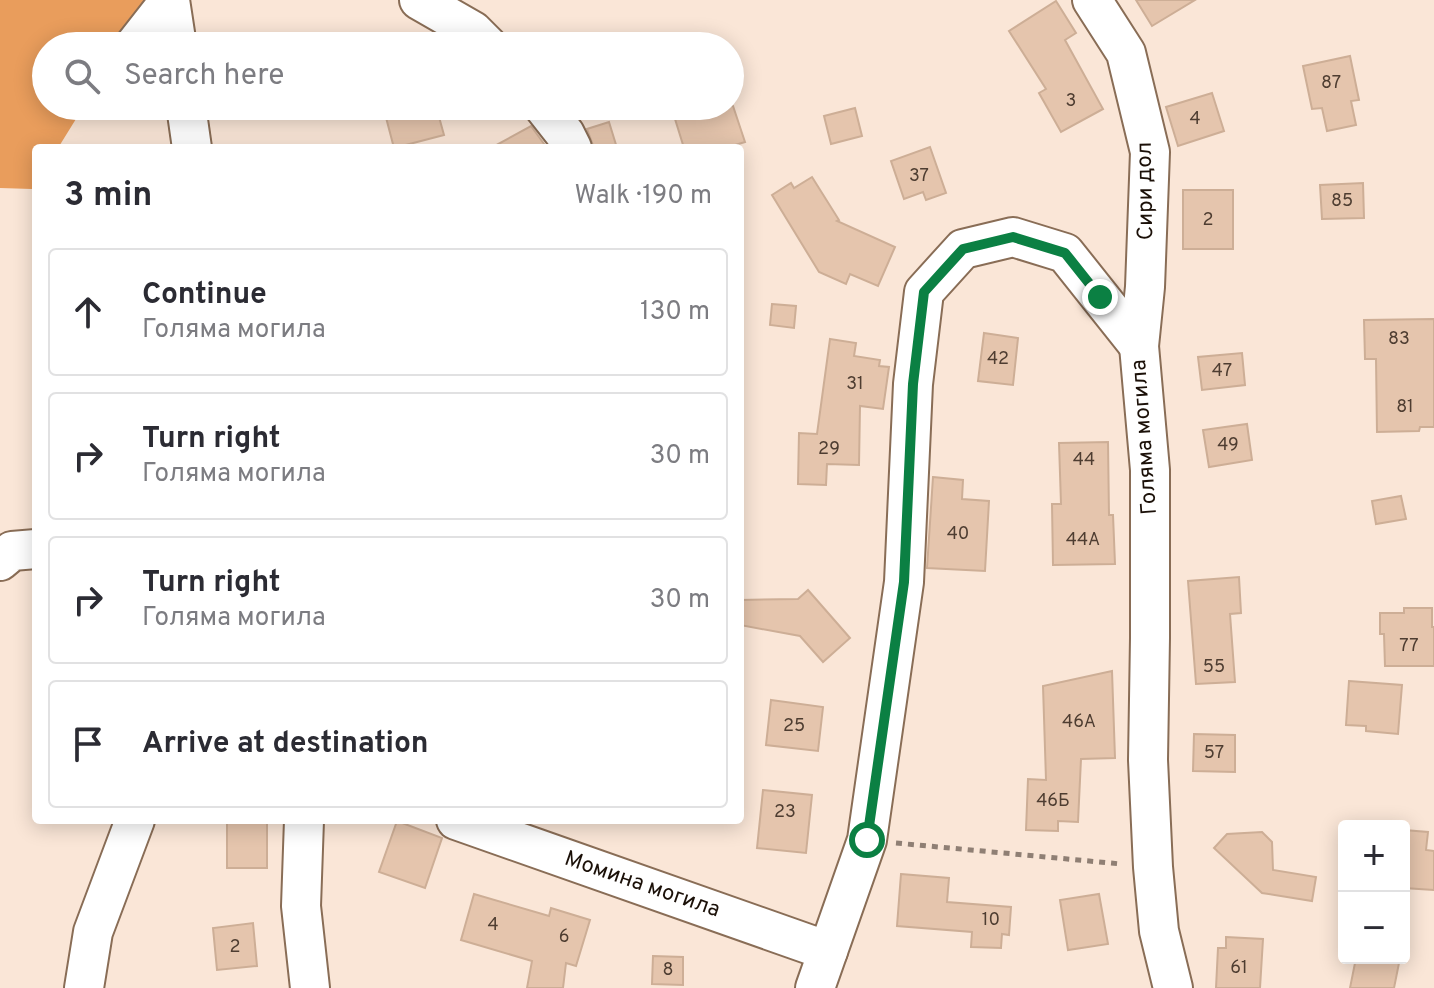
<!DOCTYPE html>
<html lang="en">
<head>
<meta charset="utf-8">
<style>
  body { margin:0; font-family:Overpass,sans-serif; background:#f2f2f3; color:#2b2b33 }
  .controls { position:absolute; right:24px; bottom:24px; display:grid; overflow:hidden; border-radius:8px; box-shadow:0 4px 20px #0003 }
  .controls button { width:72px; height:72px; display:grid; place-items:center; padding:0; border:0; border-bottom:2px solid #e1e1e2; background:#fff; color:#2b2b33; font:40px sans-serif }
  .stop { position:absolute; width:24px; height:24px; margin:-18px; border:6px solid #0b8043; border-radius:50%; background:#fff }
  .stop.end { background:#0b8043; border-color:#fff; box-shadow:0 2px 8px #0008 }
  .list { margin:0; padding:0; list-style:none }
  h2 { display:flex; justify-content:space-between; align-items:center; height:104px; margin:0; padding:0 32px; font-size:34px }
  h2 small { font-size:26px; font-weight:400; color:#7c7c81 }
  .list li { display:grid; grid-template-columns:52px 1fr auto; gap:24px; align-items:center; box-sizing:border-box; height:128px; margin:0 16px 16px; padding:0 16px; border:2px solid #e1e1e2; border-radius:8px }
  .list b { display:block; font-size:30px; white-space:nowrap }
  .list p { margin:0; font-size:26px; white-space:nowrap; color:#7c7c81 }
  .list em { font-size:26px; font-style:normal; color:#7c7c81 }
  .icon { flex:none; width:44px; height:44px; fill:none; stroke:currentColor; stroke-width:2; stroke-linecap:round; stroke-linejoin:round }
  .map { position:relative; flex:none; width:1434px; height:988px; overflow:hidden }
  .search { position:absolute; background:#fff; box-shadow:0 4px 20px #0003; left:32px; top:32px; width:712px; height:88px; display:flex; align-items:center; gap:20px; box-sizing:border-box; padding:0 28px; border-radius:44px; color:#7c7c81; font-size:30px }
  .panel { position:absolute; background:#fff; box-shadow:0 4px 20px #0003; left:32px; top:144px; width:712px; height:680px; border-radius:8px }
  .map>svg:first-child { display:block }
  .forest { fill:#e99d5c }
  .building { fill:#e5c5ad; stroke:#cdae96; stroke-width:2 }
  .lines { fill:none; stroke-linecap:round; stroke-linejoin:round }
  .minor-casing { stroke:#896d56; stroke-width:42 }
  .path { stroke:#8f7f74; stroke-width:5; stroke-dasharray:6 6; stroke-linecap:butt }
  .minor { stroke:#fff; stroke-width:38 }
  .route { stroke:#0b8043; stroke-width:10 }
  .labels { text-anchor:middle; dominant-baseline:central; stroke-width:7; stroke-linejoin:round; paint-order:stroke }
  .number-label { font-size:18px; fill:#4e3d31 }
  .street-label { font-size:22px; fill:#1b1008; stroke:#fff }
</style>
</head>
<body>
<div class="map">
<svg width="1434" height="988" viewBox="0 0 1434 988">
  <rect width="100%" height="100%" fill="#fae6d7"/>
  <path class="forest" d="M0,0H150L122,46H46V106H84L58,148H36V183L32,189L0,188Z"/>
  <g class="building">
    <path d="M1136,0H1195L1152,26Z"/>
    <path d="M1056,1L1076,33L1065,40L1103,109L1061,132L1039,93L1046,89L1009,31Z"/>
    <path d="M1350,56L1359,100L1351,101L1356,125L1327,131L1322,108L1312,109L1303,66Z"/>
    <path d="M1212,93L1224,131L1178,146L1166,107Z"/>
    <path d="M383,106H436L444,135L394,148Z"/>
    <path d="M671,106H733L745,142L725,148H684Z"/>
    <path d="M855,108L862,136L831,144L824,116Z"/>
    <path d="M609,122L617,148H594L587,129Z"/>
    <path d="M531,126L547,148H491Z"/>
    <path d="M930,147L946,193L926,200L923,192L904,199L891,161Z"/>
    <path d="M812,177L839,220L837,221L895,247L878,286L850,274L846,284L819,272L772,195L791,183L794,188Z"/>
    <path d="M1363,183L1364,218L1322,219L1320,185Z"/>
    <rect x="1183" y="190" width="50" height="59"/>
    <path d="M772,304L796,306L794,328L770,325Z"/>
    <path d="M1434,319V427H1420L1419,431L1377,432L1376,359H1365L1364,320Z"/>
    <path d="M984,333L1018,338L1013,385L978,381Z"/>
    <path d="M830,339L856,343L854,356L880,360L879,366L889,367L883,409L860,406L859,465L827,464L826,485L798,484L799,433L817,434Z"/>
    <path d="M1242,353L1245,385L1202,390L1198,357Z"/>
    <path d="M1247,424L1252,460L1209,467L1203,430Z"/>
    <path d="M1108,442L1109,515H1113L1115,564L1053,565L1052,504H1061L1059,443Z"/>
    <path d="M933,477L963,480L962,499L989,501L985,571L927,568Z"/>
    <path d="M1401,496L1406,519L1376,524L1372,501Z"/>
    <path d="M1239,577L1241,613L1230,614L1235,682L1196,684L1188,581Z"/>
    <path d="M808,590L850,638L823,662L800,636L740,625V600L798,599Z"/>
    <path d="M1404,608H1432V627H1434V666H1385L1384,634H1380V613H1404Z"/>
    <path d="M1112,671L1115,758L1081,759L1078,822L1058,821V831L1026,830L1028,779L1046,780L1043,686Z"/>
    <path d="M1349,681L1402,685L1398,734L1366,731V726L1346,725Z"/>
    <path d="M771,700L823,707L818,751L766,745Z"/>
    <path d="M1194,734L1235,735V772L1193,771Z"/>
    <path d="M763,790L812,795L806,853L757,848Z"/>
    <rect x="227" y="820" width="40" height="48"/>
    <path d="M397,821L442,838L425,888L379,872Z"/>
    <path d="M1404,830L1428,832L1426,850L1434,851V890L1404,888Z"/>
    <path d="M1262,832L1272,842L1273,870L1316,877L1312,901L1262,893L1214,848L1227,834Z"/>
    <path d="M901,874L949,878L947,902L1011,907L1009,935L1002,934L1001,948L971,947L972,932L897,926Z"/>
    <path d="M474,894L549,916L551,908L590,920L576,966L566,963L563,988H527L532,961L461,940Z"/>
    <path d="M1099,894L1108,944L1068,950L1060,900Z"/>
    <path d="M253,923L257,966L217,970L213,928Z"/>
    <path d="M1226,937L1263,939L1260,988H1216L1218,948H1226Z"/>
    <path d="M653,956L683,957V985L652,984Z"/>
    <path d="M1356,958H1400L1394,988H1350Z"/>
  </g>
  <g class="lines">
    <g class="minor-casing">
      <g id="minor">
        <path d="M170,0L177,46"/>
        <path d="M419,0L473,31L488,46"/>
        <path d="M1092,0L1126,53L1150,152L1145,287L1139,346L1150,470V638L1148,760L1153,867L1159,931L1173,988"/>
        <path d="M134,46L170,0"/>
        <path d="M186,106L192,148"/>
        <path d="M543,106L565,134L572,148"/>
        <path d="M0,561L12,551L36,549"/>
        <path d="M304,820L301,906L310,988"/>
        <path d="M456,820L828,951"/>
        <path d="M84,988L93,932L135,820"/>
        <path d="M815,988L867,840L904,582L913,384L924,292L963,249L1013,237L1065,253L1139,346"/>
      </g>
    </g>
    <path class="path" d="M896,843L1121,864"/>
    <use href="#minor" class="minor"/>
  </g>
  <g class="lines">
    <path class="route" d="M867,840L904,582L913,384L924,292L963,249L1013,237L1065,253L1100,297"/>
  </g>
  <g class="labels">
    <g class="number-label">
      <text x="1331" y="83">87</text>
      <text x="1071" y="101">3</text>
      <text x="1195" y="119">4</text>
      <text x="919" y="176">37</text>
      <text x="1342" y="201">85</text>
      <text x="1208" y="220">2</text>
      <text x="1399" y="339">83</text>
      <text x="998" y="359">42</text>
      <text x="1222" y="371">47</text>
      <text x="855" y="384">31</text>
      <text x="1405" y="407">81</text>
      <text x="1228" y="445">49</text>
      <text x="829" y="449">29</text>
      <text x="1084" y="460">44</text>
      <text x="958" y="534">40</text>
      <text x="1083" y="540">44А</text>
      <text x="1409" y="646">77</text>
      <text x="1214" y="667">55</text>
      <text x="1079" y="722">46А</text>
      <text x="794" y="726">25</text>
      <text x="1214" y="753">57</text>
      <text x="1053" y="801">46Б</text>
      <text x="785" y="812">23</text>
      <text x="991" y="920">10</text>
      <text x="493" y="925">4</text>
      <text x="564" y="937">6</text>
      <text x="235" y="947">2</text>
      <text x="1239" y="968">61</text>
      <text x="668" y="970">8</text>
    </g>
    <g class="street-label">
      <text transform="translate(1146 191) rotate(-91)">Сири дол</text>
      <text transform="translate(1145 437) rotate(-94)">Голяма могила</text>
      <text transform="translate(642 885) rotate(19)">Момина могила</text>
    </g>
  </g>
</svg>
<div class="controls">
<button>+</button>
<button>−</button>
</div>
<div class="stop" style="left:867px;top:840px"></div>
<div class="stop end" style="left:1100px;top:297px"></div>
<div class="search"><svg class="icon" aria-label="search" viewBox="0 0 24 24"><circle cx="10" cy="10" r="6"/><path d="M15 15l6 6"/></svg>Search here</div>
<section class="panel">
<h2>3 min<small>Walk · 190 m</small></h2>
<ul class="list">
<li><svg class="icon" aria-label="ahead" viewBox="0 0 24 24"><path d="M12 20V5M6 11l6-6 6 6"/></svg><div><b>Continue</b><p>Голяма могила</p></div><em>130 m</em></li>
<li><svg class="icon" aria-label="right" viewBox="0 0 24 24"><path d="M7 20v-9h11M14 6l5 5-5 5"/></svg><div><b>Turn right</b><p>Голяма могила</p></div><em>30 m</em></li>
<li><svg class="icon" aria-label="right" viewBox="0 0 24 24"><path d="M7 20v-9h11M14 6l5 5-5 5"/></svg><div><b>Turn right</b><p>Голяма могила</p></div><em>30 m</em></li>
<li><svg class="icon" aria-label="arrive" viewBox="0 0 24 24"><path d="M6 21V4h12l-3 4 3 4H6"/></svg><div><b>Arrive at destination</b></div></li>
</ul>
</section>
</div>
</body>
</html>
